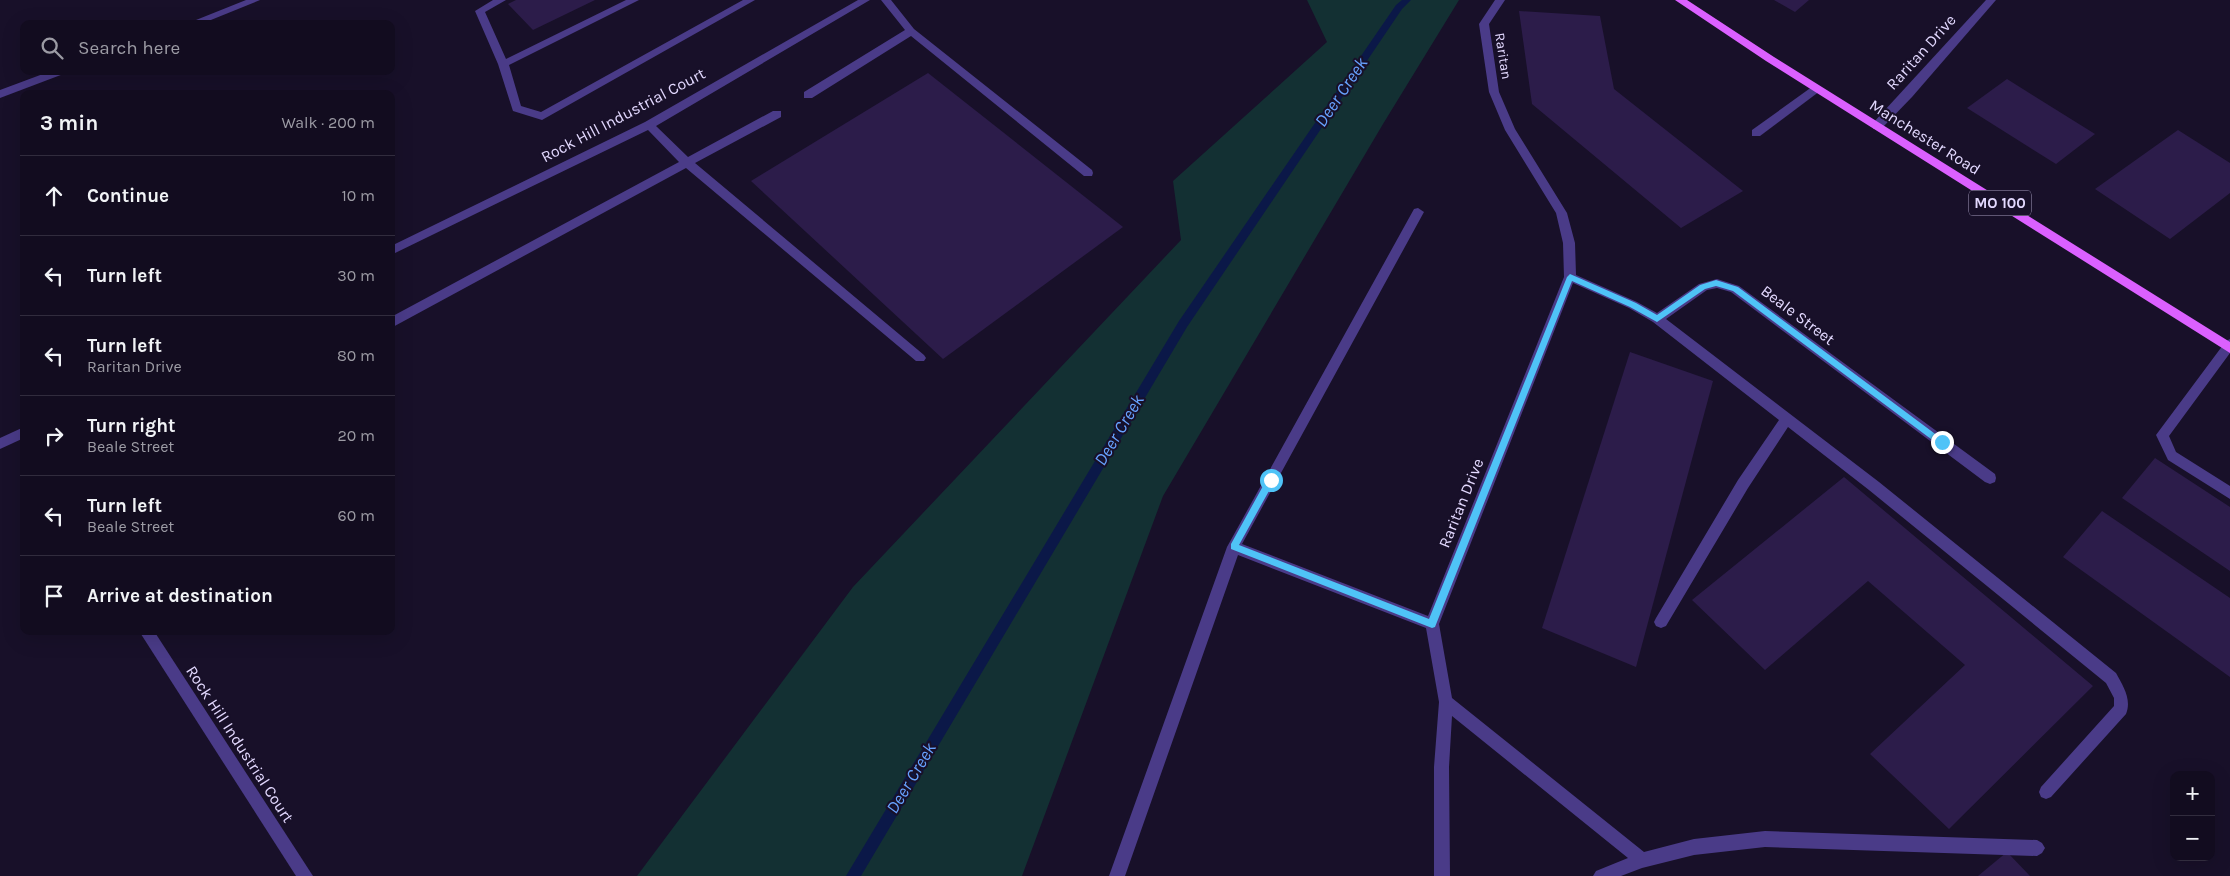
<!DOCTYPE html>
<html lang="en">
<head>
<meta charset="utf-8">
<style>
  body { margin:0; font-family:Karla,sans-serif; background:#1b1528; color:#f1f3f6 }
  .controls { position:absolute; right:15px; bottom:15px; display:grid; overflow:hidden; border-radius:10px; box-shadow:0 5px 20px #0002 }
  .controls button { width:45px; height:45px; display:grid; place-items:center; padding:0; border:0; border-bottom:1px solid #312c3d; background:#120c1f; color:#f1f3f6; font:25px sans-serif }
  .stop { position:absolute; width:15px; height:15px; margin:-11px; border:4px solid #4fc3f7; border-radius:50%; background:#fff }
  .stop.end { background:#4fc3f7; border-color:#fff; box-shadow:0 1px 5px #0008 }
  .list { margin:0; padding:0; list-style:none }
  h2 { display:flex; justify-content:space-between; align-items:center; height:65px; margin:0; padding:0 20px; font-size:21px }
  h2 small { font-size:16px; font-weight:400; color:#9c9ba4 }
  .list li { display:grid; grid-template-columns:32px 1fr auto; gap:15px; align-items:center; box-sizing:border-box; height:80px; padding:0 20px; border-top:1px solid #312c3d }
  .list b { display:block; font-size:19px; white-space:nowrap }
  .list p { margin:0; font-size:16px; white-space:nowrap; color:#9c9ba4 }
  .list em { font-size:16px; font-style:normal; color:#9c9ba4 }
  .icon { flex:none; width:28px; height:28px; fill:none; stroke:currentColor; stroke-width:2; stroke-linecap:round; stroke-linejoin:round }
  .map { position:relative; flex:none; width:2230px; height:876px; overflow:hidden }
  .search { position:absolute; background:#120c1f; box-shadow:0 5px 20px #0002; left:20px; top:20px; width:375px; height:55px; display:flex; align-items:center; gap:12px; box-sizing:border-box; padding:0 18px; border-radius:10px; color:#9c9ba4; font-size:19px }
  .panel { position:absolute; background:#120c1f; box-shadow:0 5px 20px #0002; left:20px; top:90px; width:375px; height:545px; border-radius:10px }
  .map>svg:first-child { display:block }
  .green { fill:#133033 }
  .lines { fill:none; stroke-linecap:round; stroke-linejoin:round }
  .stream { fill:#0b1848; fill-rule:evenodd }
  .building { fill:#2c1c4a }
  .minor { fill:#4a3b88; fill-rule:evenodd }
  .major { fill:#db60ff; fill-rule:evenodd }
  .route { fill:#4fc3f7 }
  .labels { text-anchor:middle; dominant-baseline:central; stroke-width:4; stroke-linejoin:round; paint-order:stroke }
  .far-street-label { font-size:14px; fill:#e3d9ff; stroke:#181029 }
  .shield { fill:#181029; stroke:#a69dbf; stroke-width:1 }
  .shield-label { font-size:15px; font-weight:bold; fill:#e3d9ff }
  .street-label { font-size:16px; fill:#e3d9ff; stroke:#181029 }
  .water-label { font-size:18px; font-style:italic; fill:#67a2ff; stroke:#181029 }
</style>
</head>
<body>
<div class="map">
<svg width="2230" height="876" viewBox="0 0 2230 876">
  <rect width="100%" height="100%" fill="#181029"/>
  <path class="green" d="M1307,0H1459L1383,124L1163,496L1022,876H637L853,587L1181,240L1173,181L1327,42Z"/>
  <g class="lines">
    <path class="stream" d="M1402,0H1411L1402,9L1187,327L861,876H846L1179,321L1396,5Z"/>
  </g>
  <g class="building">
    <path d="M516,0H595L533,30L508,4Z"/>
    <path d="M1774,0H1809L1795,12Z"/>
    <path d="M1519,11L1600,16L1614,89L1743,191L1681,228L1532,104Z"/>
    <path d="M928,73L1123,227L943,359L751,181Z"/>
    <path d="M2007,79L2095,134L2056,164L1967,108Z"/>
    <path d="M2178,130L2230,163V193L2170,239L2095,189Z"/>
    <path d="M1630,352L1713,381L1636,667L1542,628Z"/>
    <path d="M2155,458L2230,507V571L2122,498Z"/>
    <path d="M1844,477L2093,686L1949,829L1870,754L1965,665L1868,581L1765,670L1692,600Z"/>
    <path d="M2102,511L2230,598V677L2063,557Z"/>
    <path d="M2007,852L2030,876H1978Z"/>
  </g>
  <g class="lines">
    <g class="minor">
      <path d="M246,0H260L201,24H186Z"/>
      <path d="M493,0H506L485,12L506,59L626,0H639L509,65L521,106L541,112L743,0H755L542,120L513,111L512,108L498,64L475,11Z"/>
      <path d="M858,0H870L656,126L688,157L773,111H781V117L695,163L924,355L926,358L924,361H916L686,168L391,328V317L679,162L648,130L391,255V246L645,122Z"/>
      <path d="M881,0H891L914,29L1092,170L1093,173L1092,176H1084L911,36L812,98H804V92L905,30Z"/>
      <path d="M1495,0H1505L1489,24L1499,92L1515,129L1567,213L1575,243L1576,275L1637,302L1657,313L1699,284L1717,279L1739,286L1995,474L1996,478L1995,482L1990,484L1985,482L1731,292L1717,288L1707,290L1666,319L1879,482L2116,673C2123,686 2132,699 2126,714L2051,797L2046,799L2041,797L2039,792L2041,787L2114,706V698L2106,683L1869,490L1788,427L1748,488L1666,626L1661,628L1656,626L1654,622L1656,618L1738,480L1779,420L1653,322L1629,308L1573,283L1439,624L1452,698L1644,852L1694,839L1765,831L2037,840L2042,843L2045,848L2042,853L2037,856L1765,847L1694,855L1642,868L1621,876H1593L1596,871L1628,858L1452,716L1449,767L1450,876H1434V767L1439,702L1426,628L1238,555L1125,876H1109L1227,547L1414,209L1418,208L1424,212L1242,544L1428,616L1564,277L1563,243L1556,213L1505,130L1489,92L1479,24Z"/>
      <path d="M1986,0H1996L1912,97L1881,129H1873V123Z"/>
      <path d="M51,71H67L66,73L0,98V90Z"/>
      <path d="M1816,84L1821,88L1820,91L1760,136H1752V130Z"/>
      <path d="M2230,339V353L2169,436L2176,452L2230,486V499L2168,460L2156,435L2226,341Z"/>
      <path d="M24,427V438L0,449V438Z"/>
      <path d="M139,631H154L313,876H296Z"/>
    </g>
    <path class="major" d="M1675,0H1687L1774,57L2230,342V353L1766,61Z"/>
  </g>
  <path class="route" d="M1570,274L1636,303L1657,315L1700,285L1716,280L1738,287L1946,442L1942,446L1939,445L1733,291L1716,286L1705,289L1657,322L1630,307L1572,281L1435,627L1432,628L1231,549V544L1268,477L1271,476L1275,480L1239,545L1429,619L1567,277Z"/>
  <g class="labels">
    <g class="far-street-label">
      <text transform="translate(1503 56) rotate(81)">Raritan</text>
    </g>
    <rect class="shield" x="1969" y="190.5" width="62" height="25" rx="4"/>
    <g class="shield-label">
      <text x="2000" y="203">MO 100</text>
    </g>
    <g class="street-label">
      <text transform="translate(1921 52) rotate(-48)">Raritan Drive</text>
      <text transform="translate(623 115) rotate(-28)">Rock Hill Industrial Court</text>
      <text transform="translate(1925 137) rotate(32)">Manchester Road</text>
      <text transform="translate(1798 315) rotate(37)">Beale Street</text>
      <text transform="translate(1461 503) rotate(-68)">Raritan Drive</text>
      <text transform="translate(240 744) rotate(57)">Rock Hill Industrial Court</text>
    </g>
    <g class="water-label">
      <text transform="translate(1341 92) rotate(-56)">Deer Creek</text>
      <text transform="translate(1119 430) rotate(-59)">Deer Creek</text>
      <text transform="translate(911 778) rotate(-59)">Deer Creek</text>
    </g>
  </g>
</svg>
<div class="controls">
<button>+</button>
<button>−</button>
</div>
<div class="stop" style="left:1271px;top:480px"></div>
<div class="stop end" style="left:1942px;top:442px"></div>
<div class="search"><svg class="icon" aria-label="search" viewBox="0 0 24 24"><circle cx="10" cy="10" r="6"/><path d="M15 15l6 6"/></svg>Search here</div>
<section class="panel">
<h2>3 min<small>Walk · 200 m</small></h2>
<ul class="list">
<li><svg class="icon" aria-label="ahead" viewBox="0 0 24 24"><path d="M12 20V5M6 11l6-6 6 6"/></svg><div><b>Continue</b></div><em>10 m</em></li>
<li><svg class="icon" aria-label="left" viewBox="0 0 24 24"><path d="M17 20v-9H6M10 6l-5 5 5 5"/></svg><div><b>Turn left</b></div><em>30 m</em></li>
<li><svg class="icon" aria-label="left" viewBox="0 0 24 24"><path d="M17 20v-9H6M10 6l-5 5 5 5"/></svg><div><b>Turn left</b><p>Raritan Drive</p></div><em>80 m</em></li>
<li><svg class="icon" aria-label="right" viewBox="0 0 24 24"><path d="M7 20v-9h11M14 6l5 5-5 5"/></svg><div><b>Turn right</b><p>Beale Street</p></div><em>20 m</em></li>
<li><svg class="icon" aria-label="left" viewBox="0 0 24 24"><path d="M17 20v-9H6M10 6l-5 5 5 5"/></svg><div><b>Turn left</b><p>Beale Street</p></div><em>60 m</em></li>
<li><svg class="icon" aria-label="arrive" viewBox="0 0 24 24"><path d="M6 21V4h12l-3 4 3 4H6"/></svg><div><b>Arrive at destination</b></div></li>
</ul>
</section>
</div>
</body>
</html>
